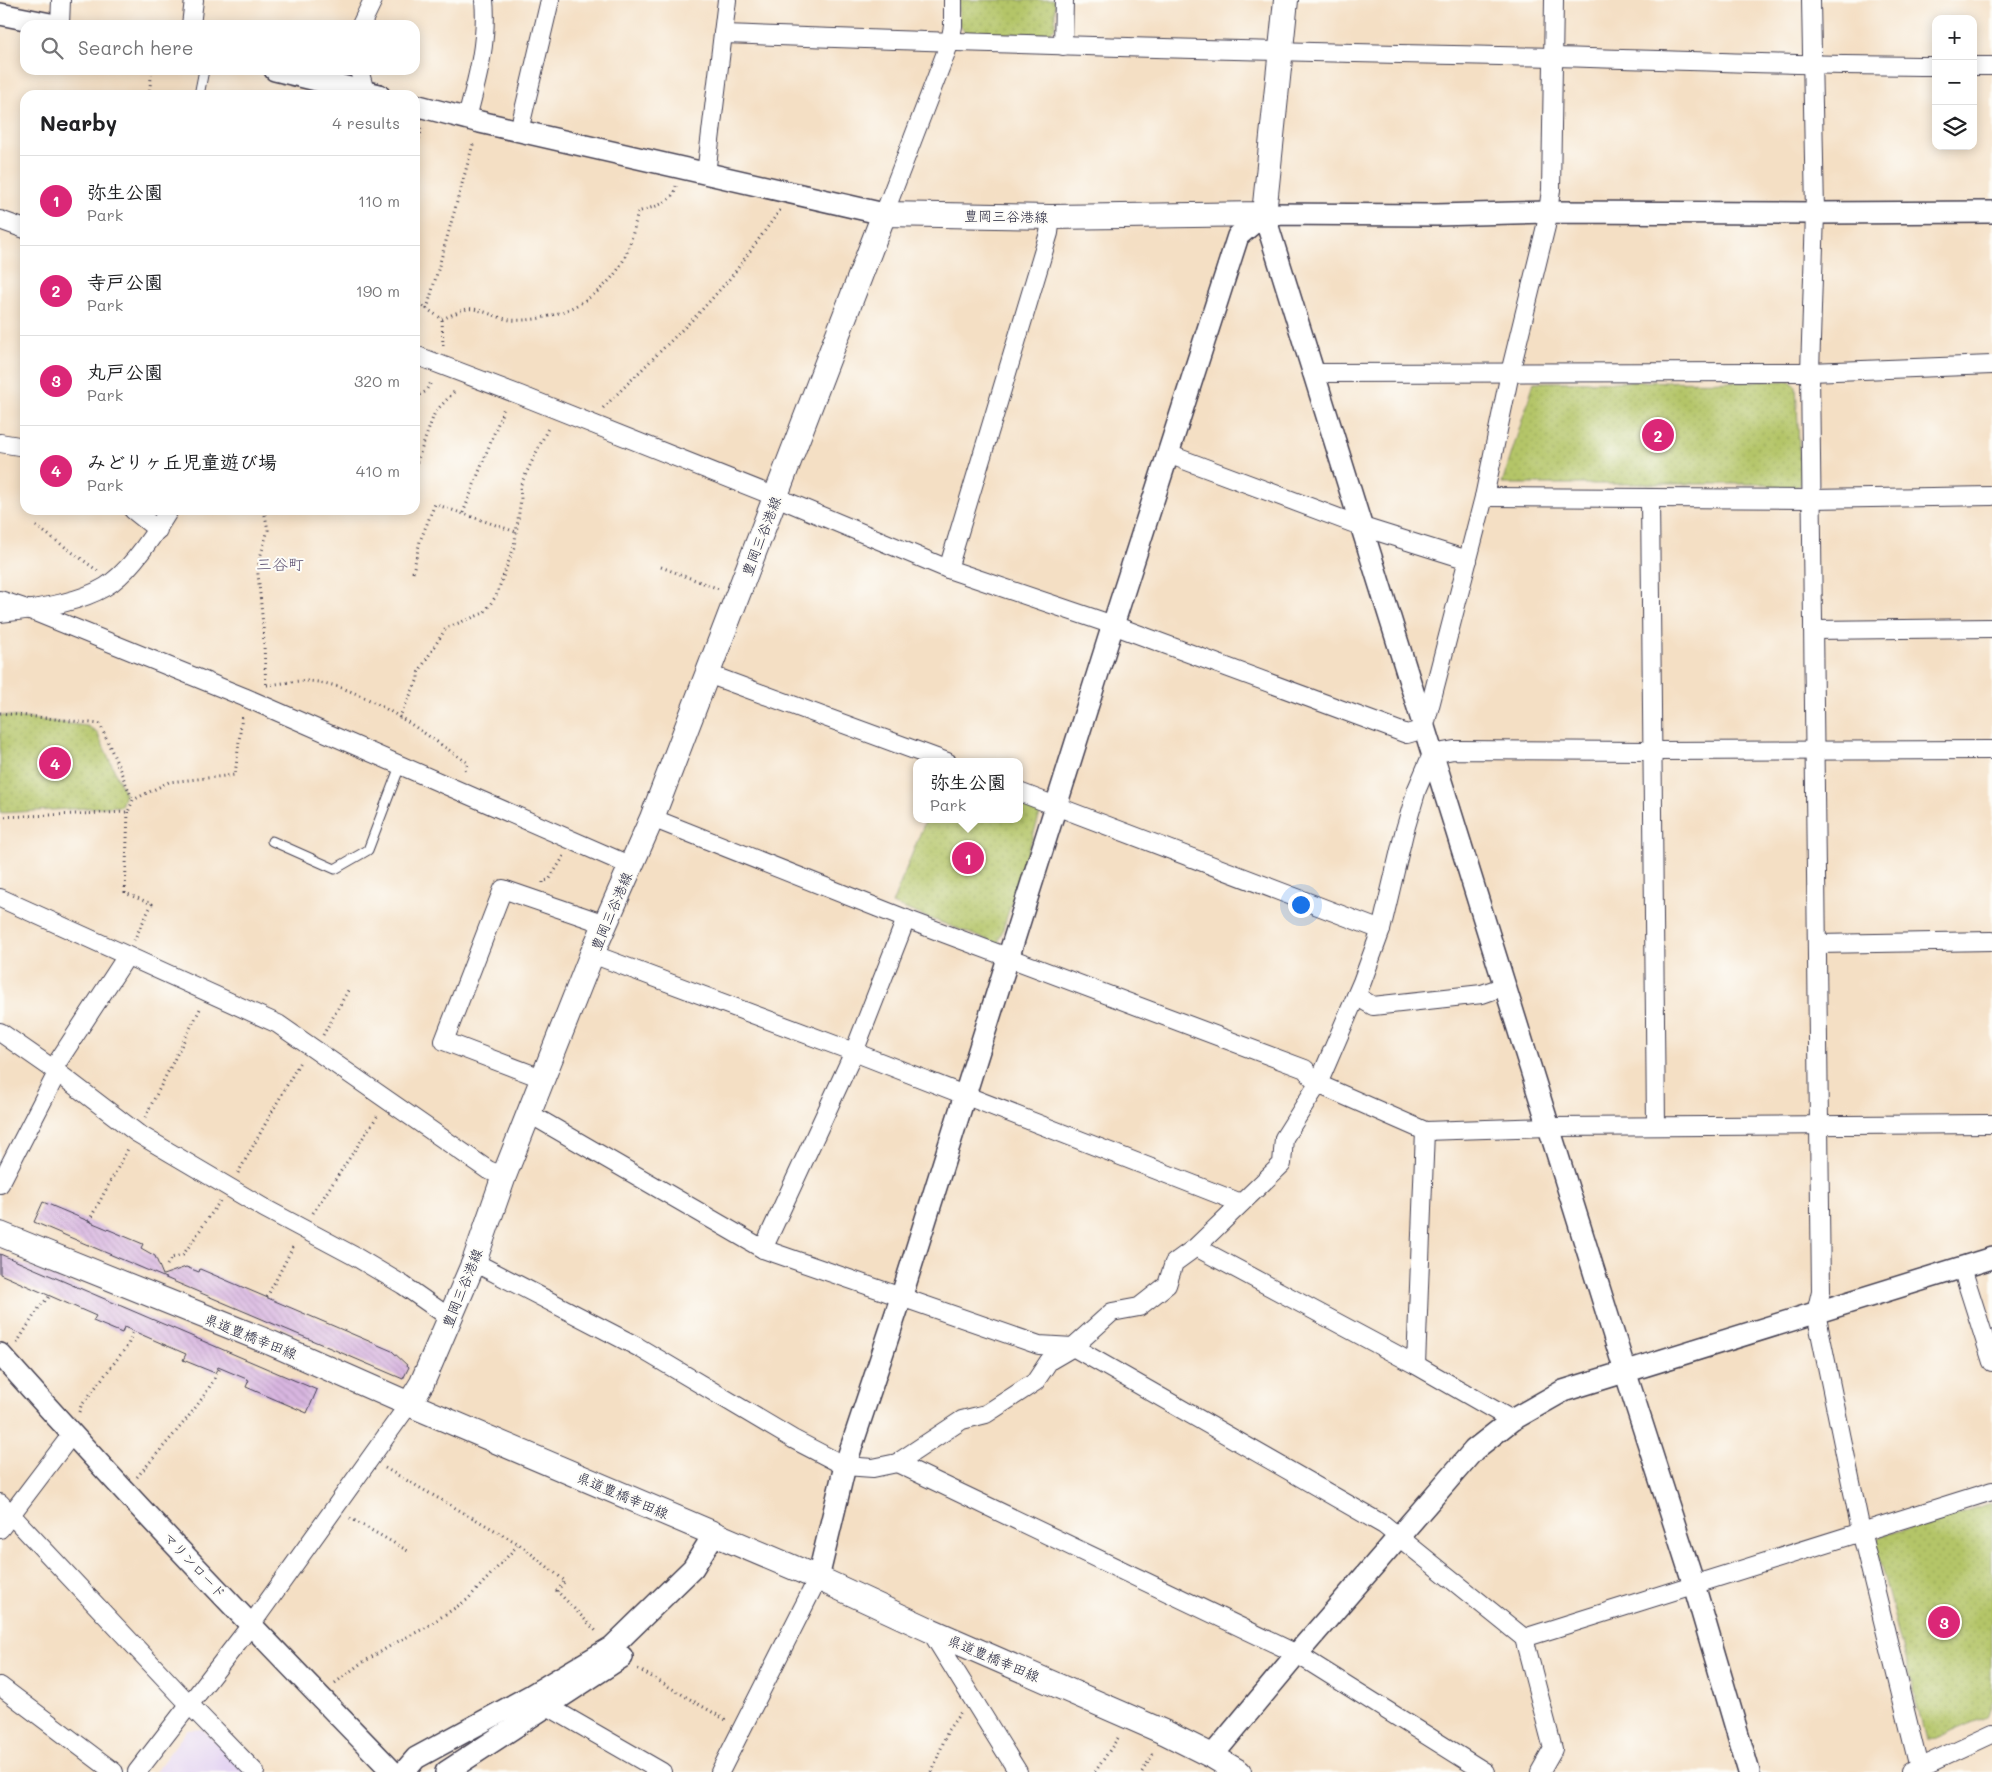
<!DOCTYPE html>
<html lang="en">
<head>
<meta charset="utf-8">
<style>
  body { margin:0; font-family:Mali,"Klee One",sans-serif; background:#f2f2f2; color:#202124 }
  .controls { position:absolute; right:15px; top:15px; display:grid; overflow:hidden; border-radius:10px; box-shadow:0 2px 12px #0003 }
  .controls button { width:45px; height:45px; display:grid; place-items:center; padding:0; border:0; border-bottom:1px solid #e0e0e0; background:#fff; color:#202124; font:25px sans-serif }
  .you { position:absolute; left:1300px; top:904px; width:18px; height:18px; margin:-12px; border:4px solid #fff; border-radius:50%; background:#1a73e8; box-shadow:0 0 0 8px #1a73e833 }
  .badge { display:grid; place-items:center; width:32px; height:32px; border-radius:50%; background:#db2777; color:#fff; font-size:16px; font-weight:700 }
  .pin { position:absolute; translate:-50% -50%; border:2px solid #fff; box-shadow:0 1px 5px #0006 }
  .popup { position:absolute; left:913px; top:758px; width:110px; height:65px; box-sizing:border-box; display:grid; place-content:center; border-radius:10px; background:#fff; filter:drop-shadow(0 1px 4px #0005); font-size:16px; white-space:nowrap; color:#757577 }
  .popup b { font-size:19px; color:#202124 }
  .popup::after { content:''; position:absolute; left:50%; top:100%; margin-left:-10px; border:10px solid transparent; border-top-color:#fff }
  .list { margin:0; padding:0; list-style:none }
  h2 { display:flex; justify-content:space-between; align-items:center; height:65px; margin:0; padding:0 20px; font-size:21px }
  h2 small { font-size:16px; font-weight:400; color:#757577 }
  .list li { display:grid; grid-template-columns:32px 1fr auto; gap:15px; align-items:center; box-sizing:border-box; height:90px; padding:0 20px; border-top:1px solid #e0e0e0 }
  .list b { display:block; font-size:19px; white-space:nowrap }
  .list p { margin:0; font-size:16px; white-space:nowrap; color:#757577 }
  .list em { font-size:16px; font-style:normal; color:#757577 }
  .icon { flex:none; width:28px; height:28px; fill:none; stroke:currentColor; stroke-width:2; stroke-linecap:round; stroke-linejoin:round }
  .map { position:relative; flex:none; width:1992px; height:1772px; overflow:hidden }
  .search { position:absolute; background:#fff; box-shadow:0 2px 12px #0003; left:20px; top:20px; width:400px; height:55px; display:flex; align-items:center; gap:12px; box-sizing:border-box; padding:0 18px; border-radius:15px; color:#757577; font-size:19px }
  .panel { position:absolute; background:#fff; box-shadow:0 2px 12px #0003; left:20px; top:90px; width:400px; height:425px; border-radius:15px }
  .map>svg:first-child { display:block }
  .built { fill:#e3d3f2 }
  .park { fill:url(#park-dots); stroke:#6b7452 }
  .building { fill:url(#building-back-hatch) }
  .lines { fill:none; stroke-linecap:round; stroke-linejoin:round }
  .service-casing { stroke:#423e50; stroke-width:11 }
  .minor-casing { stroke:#423e50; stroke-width:20 }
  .tertiary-casing { stroke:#423e50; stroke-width:24 }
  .secondary-casing { stroke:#423e50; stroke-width:26 }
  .path { stroke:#423e50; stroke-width:3; stroke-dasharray:1 4; stroke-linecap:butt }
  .service { stroke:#fff; stroke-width:9 }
  .minor { stroke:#fff; stroke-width:18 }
  .tertiary { stroke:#fff; stroke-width:21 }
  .secondary { stroke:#fff; stroke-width:24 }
  .labels { text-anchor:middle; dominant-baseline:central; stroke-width:4; stroke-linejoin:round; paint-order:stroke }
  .street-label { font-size:14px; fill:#22223b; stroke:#fdfcf7 }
  .quarter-label { font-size:16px; fill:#625675; stroke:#fdfcf7 }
</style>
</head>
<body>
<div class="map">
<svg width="1992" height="1772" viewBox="0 0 1992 1772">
  <defs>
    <pattern id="park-dots" width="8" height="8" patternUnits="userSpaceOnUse" patternTransform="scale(1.25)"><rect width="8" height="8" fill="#b4c568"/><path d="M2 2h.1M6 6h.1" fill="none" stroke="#9aa95b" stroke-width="1.8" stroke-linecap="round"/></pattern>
    <pattern id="building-back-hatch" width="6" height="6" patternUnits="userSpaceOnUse" patternTransform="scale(1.25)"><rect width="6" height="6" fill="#d8b6e0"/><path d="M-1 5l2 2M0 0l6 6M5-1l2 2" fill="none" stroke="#b99cc1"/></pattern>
  </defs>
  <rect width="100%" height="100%" fill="#fdfcf7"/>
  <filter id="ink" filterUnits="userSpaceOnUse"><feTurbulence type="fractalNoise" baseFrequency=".02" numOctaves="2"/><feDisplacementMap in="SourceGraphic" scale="10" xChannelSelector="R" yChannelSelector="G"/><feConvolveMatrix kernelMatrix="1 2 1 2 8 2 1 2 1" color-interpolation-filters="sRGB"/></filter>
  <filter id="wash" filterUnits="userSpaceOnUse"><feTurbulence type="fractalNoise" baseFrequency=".0096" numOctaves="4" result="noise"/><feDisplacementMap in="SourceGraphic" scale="20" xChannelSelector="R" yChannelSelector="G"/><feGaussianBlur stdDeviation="1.12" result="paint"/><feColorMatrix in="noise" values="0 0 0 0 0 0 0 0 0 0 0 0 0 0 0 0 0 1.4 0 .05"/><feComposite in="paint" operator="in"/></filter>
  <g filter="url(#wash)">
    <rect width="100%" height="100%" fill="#f4dfc4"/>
    <path class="built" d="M202,1729L245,1772H155L187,1730Z"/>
    <g class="park">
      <path d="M959,0H1055V28L1047,35L965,33L959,23Z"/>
      <path d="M1790,381L1796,386L1801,484L1792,489L1777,491L1767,484H1502L1534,382Z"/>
      <path d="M0,715L87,726L97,732L125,794L121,806L0,813Z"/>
      <path d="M1019,804L1041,811L998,944L892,904L926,819H1019Z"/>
      <path d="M1992,1503V1701L1986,1717L1935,1739L1926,1740L1875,1543L1879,1537Z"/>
    </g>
    <g id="blocks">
      <g class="building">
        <path d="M43,1202L143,1244L141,1248L155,1256L163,1275L186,1267L199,1272L200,1269L392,1351L409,1367L403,1379L34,1222Z"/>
        <path d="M0,1254L317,1390L307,1413L246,1387L249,1380L218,1367L215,1373L183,1360L186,1354L124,1327L122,1333L93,1321L96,1316L0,1274Z"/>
      </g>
    </g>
  </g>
  <g filter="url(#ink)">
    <use href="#blocks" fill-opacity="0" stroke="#423e50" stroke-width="1"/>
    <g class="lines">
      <g class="service-casing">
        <g id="service">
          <path d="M199,95L204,70"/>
          <path d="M272,841L335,869L368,850L400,766"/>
        </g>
      </g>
      <g class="minor-casing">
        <g id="minor">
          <path d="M1811,0L1815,213L1810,372L1821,1291L1816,1313L1861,1531L1920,1772"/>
          <path d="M60,25L61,0"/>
          <path d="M191,25L194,0"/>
          <path d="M361,25L373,0"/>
          <path d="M723,34C999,44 1275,52 1552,57C1680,60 1808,66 1936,66"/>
          <path d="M1063,46L1064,0"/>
          <path d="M1973,66H1992"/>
          <path d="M359,70L366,95"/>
          <path d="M467,118C477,80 488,41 484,0"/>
          <path d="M519,131L550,0"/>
          <path d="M706,174L727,0"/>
          <path d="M884,214L950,42L953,26V0"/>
          <path d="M0,220L25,229"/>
          <path d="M415,355L520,395L776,497L948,569L1113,625L1407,734L1424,729L1484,497L1510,373L1546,226L1551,190L1554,0"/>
          <path d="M1312,373L1810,372L1992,365"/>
          <path d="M0,443L25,447"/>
          <path d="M1168,454L1363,527L1468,560"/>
          <path d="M1484,497L1811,499L1992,496"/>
          <path d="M1650,498L1656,1126"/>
          <path d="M133,510L158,530"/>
          <path d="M948,569L1049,233L1051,217"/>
          <path d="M0,600L30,610L244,697L631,866"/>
          <path d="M0,613C31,610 78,603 105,587C130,572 154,535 169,510"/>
          <path d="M1813,630L1992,628"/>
          <path d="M708,674L947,762"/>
          <path d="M1019,792L1381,930"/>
          <path d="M652,818L906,919L1305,1069L1318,1084L1425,1131L1549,1127L1992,1124"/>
          <path d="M0,898L278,1024L488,1170L504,1176"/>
          <path d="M1818,944L1992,941"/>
          <path d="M592,954L854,1052L1241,1203"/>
          <path d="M1356,996L1373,1006L1482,994L1505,986"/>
          <path d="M0,1032L53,1069L137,1133L264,1208L356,1257L403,1285L450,1318"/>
          <path d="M53,1069L127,956"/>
          <path d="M544,1079L444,1041L503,889L605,924"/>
          <path d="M530,1114L763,1249L1039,1345L1073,1347L1384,1525L1524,1638L1553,1749L1540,1772"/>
          <path d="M0,1184L57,1073"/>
          <path d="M1196,1247L1416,1365L1512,1420"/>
          <path d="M763,1249L854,1052L906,919"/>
          <path d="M474,1262L638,1347L793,1439L845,1466L873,1468L897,1463L962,1420L986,1414L1035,1382L1049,1361L1073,1347L1112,1312L1139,1307L1167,1285L1174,1263L1196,1247L1282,1164L1284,1138L1318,1084L1362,982L1381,930L1404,833L1417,789L1432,754L1454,750L1651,751L1992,750"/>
          <path d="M1962,1268L1992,1362"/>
          <path d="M1416,1365L1425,1131"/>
          <path d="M897,1463L1297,1654L1485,1772"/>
          <path d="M0,1503L189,1704L255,1772"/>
          <path d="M0,1529L72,1434"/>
          <path d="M930,1630L1018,1772"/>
          <path d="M1524,1638L1992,1491"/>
          <path d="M0,1686L114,1772"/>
          <path d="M537,1700L662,1772"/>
          <path d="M137,1772L251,1625L409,1404"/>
          <path d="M720,1772L818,1578"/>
          <path d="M1910,1772L1992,1734"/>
        </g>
      </g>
      <g class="tertiary-casing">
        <g id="tertiary">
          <path d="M0,14L55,25"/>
          <path d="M275,70L379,95"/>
          <path d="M415,105L480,122L884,214"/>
          <path d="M1264,214L1625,1371L1694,1585L1749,1772"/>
          <path d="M0,1354C127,1497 260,1635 393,1772"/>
          <path d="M818,1578L845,1466L901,1298L1113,625L1238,236L1264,214L1436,215L1548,212L1815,213L1992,212"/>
          <path d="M1212,1756L1297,1654L1474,1450L1512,1420L1563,1391L1992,1258"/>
          <path d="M404,1772L416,1758L530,1696L612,1647L693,1568L714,1534"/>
          <path d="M446,1772L622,1657"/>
        </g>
      </g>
      <g class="secondary-casing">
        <g id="secondary">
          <path d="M0,1234L271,1343L409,1404L818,1578L930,1630L1166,1733L1212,1756L1239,1772"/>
          <path d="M409,1404L422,1383L474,1262L504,1176L592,954L652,818L884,214L1051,217L1264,214L1286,0"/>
        </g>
      </g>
      <g class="path">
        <path d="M149,95L152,70"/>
        <path d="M415,153L422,128"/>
        <path d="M415,301L427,309"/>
        <path d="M442,319C450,316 459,311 467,309C478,307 499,319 511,320C554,323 605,298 624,259C631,245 634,227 638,212C654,206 672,205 676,186"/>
        <path d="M443,346L442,319L427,309L474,141"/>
        <path d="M415,397L425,392L432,381"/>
        <path d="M603,408L700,312L732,276L780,210"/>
        <path d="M415,467L435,412L455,391"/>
        <path d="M264,510L268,530L259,561L258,574L263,625L266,687"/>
        <path d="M463,513L504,408"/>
        <path d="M36,526L98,571"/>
        <path d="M661,567L719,589"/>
        <path d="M413,572L420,541L435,504L516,532"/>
        <path d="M267,685C279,684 292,681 305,681C358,681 424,734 468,763L464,773"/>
        <path d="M0,713L100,724L133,800"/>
        <path d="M399,718L418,679V673L446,628L484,613L496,596L514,547L521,499L520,486L549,426"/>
        <path d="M128,812L125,893L152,904L134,940"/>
        <path d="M0,817L128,812L133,800L169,782L235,775L242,716"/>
        <path d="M543,883V881L549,880L564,856"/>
        <path d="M323,1035L350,987"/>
        <path d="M145,1117L200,1009"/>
        <path d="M238,1173L301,1060"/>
        <path d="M313,1213L378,1115"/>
        <path d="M89,1221L128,1149"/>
        <path d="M167,1265L171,1258L183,1255L220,1201"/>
        <path d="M267,1297L294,1245"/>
        <path d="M17,1343L40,1306L50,1296"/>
        <path d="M79,1412L81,1406L128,1345L133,1331"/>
        <path d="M385,1468L519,1544L565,1581L557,1591L597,1632"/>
        <path d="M137,1477C164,1445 202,1406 220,1368"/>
        <path d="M350,1518L408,1551"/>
        <path d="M638,1669L726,1720"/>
        <path d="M335,1683L360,1664L397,1642L423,1629L467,1600L519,1544"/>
        <path d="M932,1772L948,1730L961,1712"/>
        <path d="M1095,1772L1120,1735"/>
        <path d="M1142,1772L1155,1751"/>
      </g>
      <use href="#service" class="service"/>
      <use href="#minor" class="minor"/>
      <use href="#tertiary" class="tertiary"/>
      <use href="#secondary" class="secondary"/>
    </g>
  </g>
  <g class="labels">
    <g class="street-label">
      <text transform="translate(1006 216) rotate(1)">豊岡三谷港線</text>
      <text transform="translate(761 536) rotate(-69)">豊岡三谷港線</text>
      <text transform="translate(611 911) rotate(-67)">豊岡三谷港線</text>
      <text transform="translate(462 1288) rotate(-68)">豊岡三谷港線</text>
      <text transform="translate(251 1336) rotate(22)">県道豊橋幸田線</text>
      <text transform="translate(623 1495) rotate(23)">県道豊橋幸田線</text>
      <text transform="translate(195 1565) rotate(47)">マリンロード</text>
      <text transform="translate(994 1658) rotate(23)">県道豊橋幸田線</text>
    </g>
    <g class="quarter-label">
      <text x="280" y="563">三谷町</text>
    </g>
  </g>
</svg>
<div class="controls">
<button>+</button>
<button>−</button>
<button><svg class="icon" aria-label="layers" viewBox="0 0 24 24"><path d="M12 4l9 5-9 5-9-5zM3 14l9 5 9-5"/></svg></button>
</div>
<div class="you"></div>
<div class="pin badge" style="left:968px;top:858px">1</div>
<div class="popup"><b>弥生公園</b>Park</div>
<div class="pin badge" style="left:1658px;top:435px">2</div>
<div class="pin badge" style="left:1944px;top:1622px">3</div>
<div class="pin badge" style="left:55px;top:763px">4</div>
<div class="search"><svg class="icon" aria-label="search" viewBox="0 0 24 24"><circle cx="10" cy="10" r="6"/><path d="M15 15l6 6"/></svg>Search here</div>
<section class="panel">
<h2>Nearby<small>4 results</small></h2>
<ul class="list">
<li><span class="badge">1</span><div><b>弥生公園</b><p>Park</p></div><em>110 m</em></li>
<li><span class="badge">2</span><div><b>寺戸公園</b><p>Park</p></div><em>190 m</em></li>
<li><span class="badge">3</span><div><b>丸戸公園</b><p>Park</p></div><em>320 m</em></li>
<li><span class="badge">4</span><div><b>みどりヶ丘児童遊び場</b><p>Park</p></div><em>410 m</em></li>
</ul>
</section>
</div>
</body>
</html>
